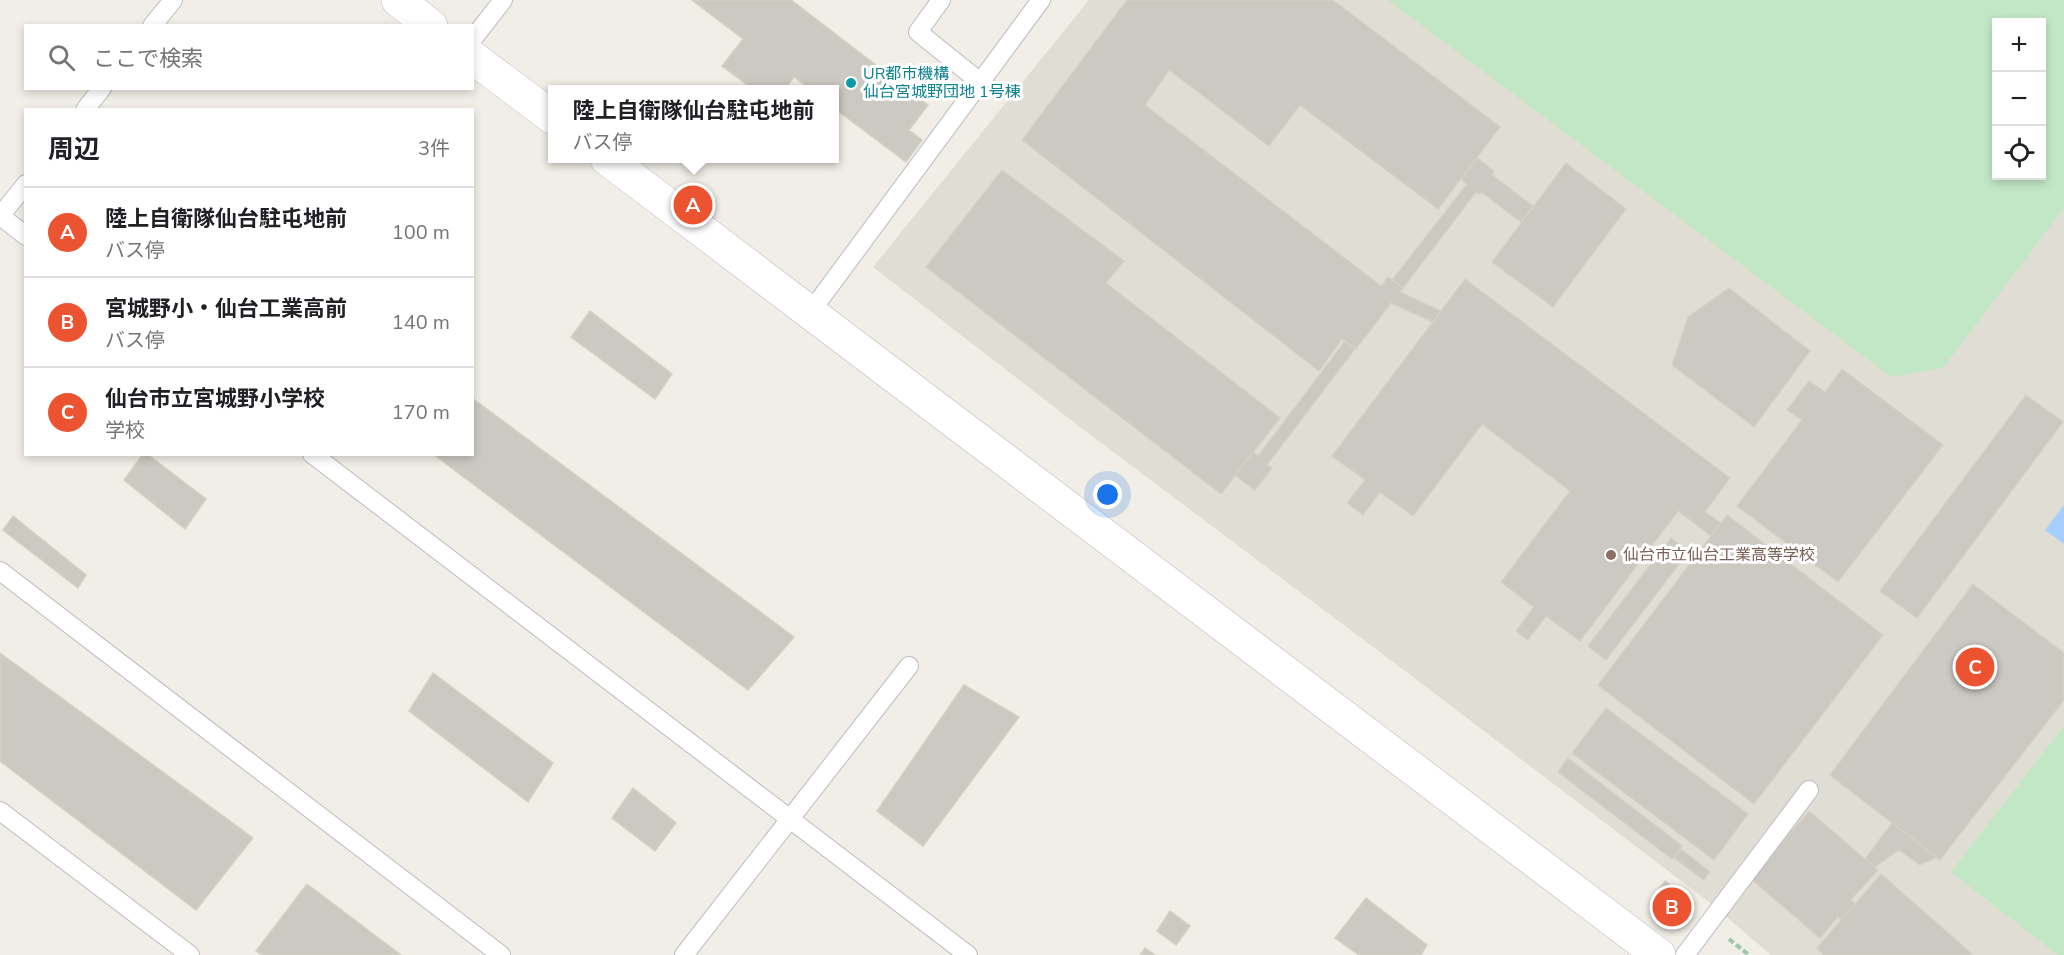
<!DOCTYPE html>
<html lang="ja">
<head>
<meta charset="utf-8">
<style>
  body { margin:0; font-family:"Nunito Sans","Noto Sans JP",sans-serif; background:#f2f2f2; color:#202124 }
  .controls { position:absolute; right:18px; top:18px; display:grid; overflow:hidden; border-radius:0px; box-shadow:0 3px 9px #0003 }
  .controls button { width:54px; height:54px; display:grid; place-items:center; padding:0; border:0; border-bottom:2px solid #e0e0e0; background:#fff; color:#202124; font:30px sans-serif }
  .you { position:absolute; left:1108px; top:495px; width:21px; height:21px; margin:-15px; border:4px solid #fff; border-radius:50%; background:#1a73e8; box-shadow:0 0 0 9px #1a73e833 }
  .badge { display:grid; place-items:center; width:39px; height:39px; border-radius:50%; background:#eb5331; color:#fff; font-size:20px; font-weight:700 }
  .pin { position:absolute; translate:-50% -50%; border:3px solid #fff; box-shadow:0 2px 6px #0006 }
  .popup { position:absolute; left:548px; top:85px; width:291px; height:78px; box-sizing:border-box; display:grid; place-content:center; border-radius:0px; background:#fff; filter:drop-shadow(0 2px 4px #0005); font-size:20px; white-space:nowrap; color:#757577 }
  .popup b { font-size:22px; color:#202124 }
  .popup::after { content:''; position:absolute; left:50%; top:100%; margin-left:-12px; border:12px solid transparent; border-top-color:#fff }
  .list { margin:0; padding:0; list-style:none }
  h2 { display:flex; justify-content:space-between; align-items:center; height:78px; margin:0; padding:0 24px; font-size:26px }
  h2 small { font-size:20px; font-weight:400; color:#757577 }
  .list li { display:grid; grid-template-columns:39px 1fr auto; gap:18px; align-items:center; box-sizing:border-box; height:90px; padding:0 24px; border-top:2px solid #e0e0e0 }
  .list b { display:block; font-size:22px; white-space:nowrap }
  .list p { margin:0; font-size:20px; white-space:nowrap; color:#757577 }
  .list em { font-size:20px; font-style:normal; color:#757577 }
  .icon { flex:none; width:33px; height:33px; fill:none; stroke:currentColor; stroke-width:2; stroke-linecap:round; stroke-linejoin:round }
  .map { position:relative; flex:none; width:2064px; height:955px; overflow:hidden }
  .search { position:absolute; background:#fff; box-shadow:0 3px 9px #0003; left:24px; top:24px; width:450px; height:66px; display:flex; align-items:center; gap:15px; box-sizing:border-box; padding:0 21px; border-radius:0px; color:#757577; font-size:22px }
  .panel { position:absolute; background:#fff; box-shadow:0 3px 9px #0003; left:24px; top:108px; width:450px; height:348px; border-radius:0px }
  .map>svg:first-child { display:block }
  .education { fill:#e0ded4; fill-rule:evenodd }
  .green { fill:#c2e7c6; fill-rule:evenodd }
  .water { fill:#a6cfff }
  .building { fill:#cbc9c2; stroke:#d4d1c4; stroke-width:1.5 }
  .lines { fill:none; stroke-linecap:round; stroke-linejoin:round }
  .service-casing { stroke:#babcc1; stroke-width:20 }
  .tertiary-casing { stroke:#babcc1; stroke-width:34 }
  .path { stroke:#9bc8ad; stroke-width:4; stroke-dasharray:6 3; stroke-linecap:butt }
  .service { stroke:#fff; stroke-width:18 }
  .tertiary { stroke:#fff; stroke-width:33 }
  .culture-dot { fill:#0f9aa8; stroke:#fff; stroke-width:2 }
  .education-dot { fill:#8d6e63; stroke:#fff; stroke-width:2 }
  .labels { text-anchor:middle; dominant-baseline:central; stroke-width:6; stroke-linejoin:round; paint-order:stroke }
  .culture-label { font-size:16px; fill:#0d838f; stroke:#fff; text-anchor:start }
  .education-label { font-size:16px; fill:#785e54; stroke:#fff; text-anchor:start }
</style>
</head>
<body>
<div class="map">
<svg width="2064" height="955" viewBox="0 0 2064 955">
  <rect width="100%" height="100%" fill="#f0eee6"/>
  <path class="education" d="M1089,0H2064V955H1771L1709,902L1413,677L1080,427L873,267ZM1996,22H2042V176H1996Z"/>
  <g class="green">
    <path d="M1388,0H2064V208L1943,368L1891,377ZM1996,22H2042V176H1996Z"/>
    <path d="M2064,726V955H2058L1951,872Z"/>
  </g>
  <path class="water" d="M2064,505V544L2045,530Z"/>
  <g class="building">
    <path d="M692,0H791L928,105L909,130L922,140L906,162L834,108V89H810L794,77L785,89H753L722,66L743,39Z"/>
    <path d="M1127,0H1333L1500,127L1438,209L1300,105L1269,146L1169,70L1145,105L1381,286L1388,277L1403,288L1400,292L1441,311L1433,322L1391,303L1356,349L1342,339L1319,371L1022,140Z"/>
    <path d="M1477,158L1494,171L1492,175L1533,206L1521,222L1481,192L1480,194L1476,192L1403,288L1392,280L1467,184L1461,179Z"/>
    <path d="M1566,163L1626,209L1553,307L1492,262Z"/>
    <path d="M1002,170L1124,261L1106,283L1280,418L1221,494L926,267Z"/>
    <path d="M1465,279L1730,478L1705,512L1721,523L1711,536L1678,511L1580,641L1546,616L1528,640L1516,631L1534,607L1501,582L1570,491L1482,424L1413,516L1380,492L1363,515L1347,503L1365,480L1332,456Z"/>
    <path d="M1729,288L1810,351L1754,427L1672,365L1688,317Z"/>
    <path d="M590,311L672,374L655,399L571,337Z"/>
    <path d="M1345,341L1355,349L1267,465L1272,468L1255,490L1235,475L1253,452L1258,456Z"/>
    <path d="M1842,369L1943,445L1838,582L1737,506L1802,420L1787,410L1809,381L1825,392Z"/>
    <path d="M2026,395L2063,422L1917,618L1880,591Z"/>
    <path d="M472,398L794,637L748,690L433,454H472Z"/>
    <path d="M143,454H147L206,499L185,529L124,480Z"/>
    <path d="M1727,515L1883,635L1754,804L1598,685Z"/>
    <path d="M13,516L86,575L78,588L3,530Z"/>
    <path d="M1671,538L1689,551L1606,660L1588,646Z"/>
    <path d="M1973,584L2064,653V700L1940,860L1830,775Z"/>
    <path d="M0,653L253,838L196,910L0,761Z"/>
    <path d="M433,673L553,763L528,802L409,711Z"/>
    <path d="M964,685L1019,717L923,846L877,811Z"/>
    <path d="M1606,708L1748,814L1714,860L1572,753Z"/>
    <path d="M1568,758L1682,846L1672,859L1558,772Z"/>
    <path d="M633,788L676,823L655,851L612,818Z"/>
    <path d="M1809,811L1878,870L1851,900L1856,904L1841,920L1838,917L1820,938L1751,879Z"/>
    <path d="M1892,823L1937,857L1920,865L1899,850L1875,867L1865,859Z"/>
    <path d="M1681,849L1710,872L1704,880L1674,858Z"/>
    <path d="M1881,874L1973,955H1824L1817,948Z"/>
    <path d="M1665,881L1691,901L1682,912L1657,892Z"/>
    <path d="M307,884L401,955H262L256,951Z"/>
    <path d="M1366,898L1427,945L1421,955H1359L1335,938Z"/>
    <path d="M1170,911L1190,926L1176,945L1157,931Z"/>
    <path d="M1145,948L1155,955H1140Z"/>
  </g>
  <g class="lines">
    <g class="service-casing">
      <g id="service">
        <path d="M941,0L918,32L980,82"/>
        <path d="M152,26L173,0"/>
        <path d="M472,40L503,0"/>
        <path d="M85,110L102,88"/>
        <path d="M26,184L0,216L26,236"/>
        <path d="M809,314L1041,0"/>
        <path d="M312,454L968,955"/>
        <path d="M0,571L501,955"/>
        <path d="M0,811L190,955"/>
        <path d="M684,955L909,666"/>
        <path d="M1685,955L1809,790"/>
      </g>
    </g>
    <g class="tertiary-casing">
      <g id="tertiary">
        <path d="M398,0L431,26"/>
        <path d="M472,57L552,117"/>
        <path d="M606,158L1659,955"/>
      </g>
    </g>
    <path class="path" d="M1729,939L1749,955"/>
    <use href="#service" class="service"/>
    <use href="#tertiary" class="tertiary"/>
  </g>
  <circle class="culture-dot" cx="851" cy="83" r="6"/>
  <circle class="education-dot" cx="1611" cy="555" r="6"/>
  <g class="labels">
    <g class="culture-label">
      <text x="863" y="74">UR都市機構<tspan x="863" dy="18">仙台宮城野団地 1号棟</tspan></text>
    </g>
    <g class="education-label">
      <text x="1623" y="555">仙台市立仙台工業高等学校</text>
    </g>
  </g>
</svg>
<div class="controls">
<button>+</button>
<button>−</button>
<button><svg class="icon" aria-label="locate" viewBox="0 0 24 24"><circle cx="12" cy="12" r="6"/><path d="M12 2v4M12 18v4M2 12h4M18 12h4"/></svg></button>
</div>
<div class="you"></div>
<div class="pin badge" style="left:693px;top:205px">A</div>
<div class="popup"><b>陸上自衛隊仙台駐屯地前</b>バス停</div>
<div class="pin badge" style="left:1672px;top:907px">B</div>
<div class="pin badge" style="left:1975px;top:667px">C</div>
<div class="search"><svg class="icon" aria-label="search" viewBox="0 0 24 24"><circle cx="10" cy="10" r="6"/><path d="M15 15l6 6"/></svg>ここで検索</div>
<section class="panel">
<h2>周辺<small>3件</small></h2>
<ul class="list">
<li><span class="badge">A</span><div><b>陸上自衛隊仙台駐屯地前</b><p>バス停</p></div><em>100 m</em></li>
<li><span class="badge">B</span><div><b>宮城野小・仙台工業高前</b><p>バス停</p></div><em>140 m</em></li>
<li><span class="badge">C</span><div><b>仙台市立宮城野小学校</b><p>学校</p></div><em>170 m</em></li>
</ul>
</section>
</div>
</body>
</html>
